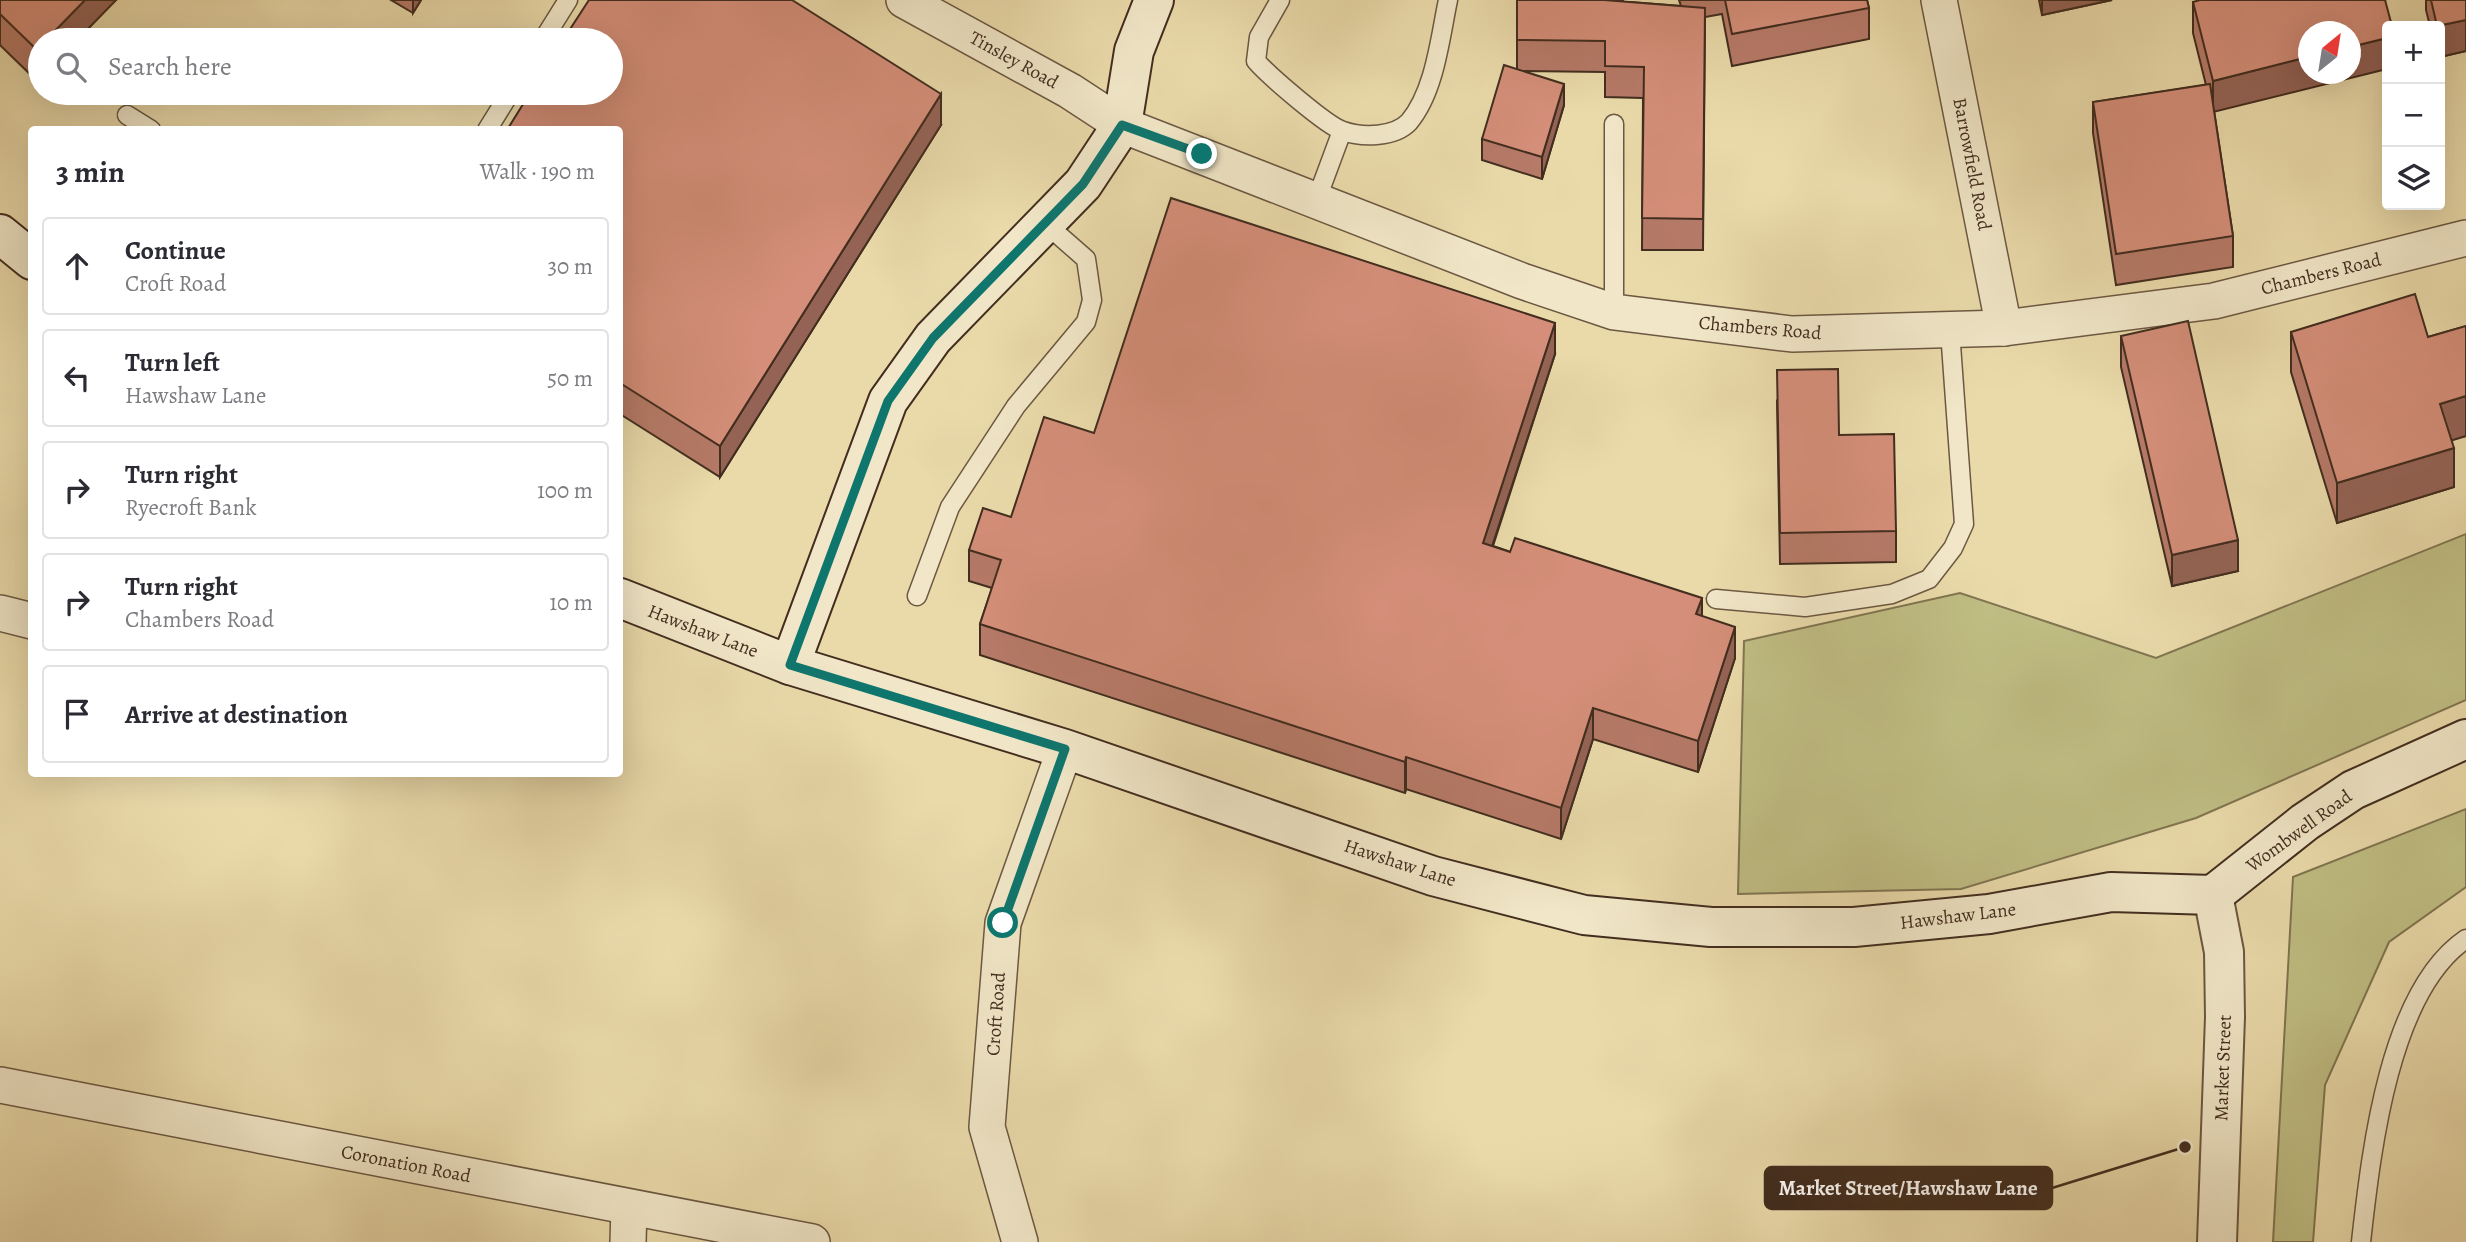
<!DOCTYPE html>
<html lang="en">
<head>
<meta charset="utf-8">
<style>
  body { margin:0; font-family:Alegreya,serif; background:#f7f7f7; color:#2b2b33 }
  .controls { position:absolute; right:21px; top:21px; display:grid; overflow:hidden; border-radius:7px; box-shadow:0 7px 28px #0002 }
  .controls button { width:63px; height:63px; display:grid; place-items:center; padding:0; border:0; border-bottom:2px solid #e1e1e2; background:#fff; color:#2b2b33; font:35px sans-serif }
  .compass { position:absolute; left:2298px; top:21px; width:63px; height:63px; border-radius:50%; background:#fff; box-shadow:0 7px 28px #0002; rotate:30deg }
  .stop { position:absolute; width:21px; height:21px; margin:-16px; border:5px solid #0f766e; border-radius:50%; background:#fff }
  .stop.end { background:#0f766e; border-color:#fff; box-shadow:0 2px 7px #0008 }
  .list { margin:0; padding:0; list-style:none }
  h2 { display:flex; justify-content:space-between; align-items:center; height:91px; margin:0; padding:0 28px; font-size:30px }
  h2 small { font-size:23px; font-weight:400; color:#7c7c81 }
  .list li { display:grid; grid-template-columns:46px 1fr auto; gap:21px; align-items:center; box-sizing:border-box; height:98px; margin:0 14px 14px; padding:0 14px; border:2px solid #e1e1e2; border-radius:7px }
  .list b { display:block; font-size:26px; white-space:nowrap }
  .list p { margin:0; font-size:23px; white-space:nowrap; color:#7c7c81 }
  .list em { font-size:23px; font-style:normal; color:#7c7c81 }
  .icon { flex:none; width:38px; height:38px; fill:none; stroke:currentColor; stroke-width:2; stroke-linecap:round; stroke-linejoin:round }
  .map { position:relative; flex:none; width:2466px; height:1242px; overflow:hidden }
  .search { position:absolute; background:#fff; box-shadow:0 7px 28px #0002; left:28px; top:28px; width:595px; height:77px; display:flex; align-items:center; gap:18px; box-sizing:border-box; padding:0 24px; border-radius:38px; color:#7c7c81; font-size:26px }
  .panel { position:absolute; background:#fff; box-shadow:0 7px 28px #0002; left:28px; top:126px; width:595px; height:651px; border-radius:7px }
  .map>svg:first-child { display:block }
  .green { fill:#bfbd83; stroke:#807551; stroke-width:2 }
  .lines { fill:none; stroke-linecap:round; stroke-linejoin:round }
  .service-casing { stroke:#6c5842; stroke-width:21 }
  .minor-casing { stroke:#6c5842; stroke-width:38 }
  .tertiary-casing { stroke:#6c5842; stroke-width:42 }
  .secondary-casing { stroke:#422d1f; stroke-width:42 }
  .service { stroke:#f1e7c8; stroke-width:18 }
  .minor { stroke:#f1e7c8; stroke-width:35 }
  .tertiary { stroke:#f1e7c8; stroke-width:38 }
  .secondary { stroke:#f1e7c8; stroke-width:38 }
  .wall { fill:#b67a68; stroke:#422d1f; stroke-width:2 }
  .shaded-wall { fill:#946355; stroke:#422d1f; stroke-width:2 }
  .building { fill:#d48e79; stroke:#422d1f; stroke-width:2 }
  .route { stroke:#0f766e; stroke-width:9 }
  .labels { text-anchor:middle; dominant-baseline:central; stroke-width:6; stroke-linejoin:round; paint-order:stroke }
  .street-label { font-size:19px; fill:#422d1f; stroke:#f1e7c8 }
  .leader { fill:none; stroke:#422d1f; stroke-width:2.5 }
  .callout-dot { fill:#422d1f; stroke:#f1e7c8; stroke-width:2.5 }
  .callout { fill:#422d1f; stroke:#422d1f; stroke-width:2.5 }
  .callout-label { font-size:21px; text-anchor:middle; font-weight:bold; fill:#fff }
</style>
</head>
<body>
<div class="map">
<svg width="2466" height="1242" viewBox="0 0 2466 1242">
  <rect width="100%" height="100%" fill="#eadaaa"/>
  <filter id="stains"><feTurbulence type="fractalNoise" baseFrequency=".00286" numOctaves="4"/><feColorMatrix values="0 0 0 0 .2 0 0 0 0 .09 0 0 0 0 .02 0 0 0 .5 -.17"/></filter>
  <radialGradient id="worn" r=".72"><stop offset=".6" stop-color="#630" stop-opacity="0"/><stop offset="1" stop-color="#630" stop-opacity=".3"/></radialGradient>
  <g class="green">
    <path d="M2466,534V700L2196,818L1961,889L1738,894L1744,641L1960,593L2156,658Z"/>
    <path d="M2466,809V887L2389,942L2325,1085L2313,1242H2273L2293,877Z"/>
  </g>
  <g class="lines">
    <g class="service-casing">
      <g id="service">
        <path d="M1280,0L1259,37L1256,61C1268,75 1327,126 1343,131C1363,138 1395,137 1409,122C1435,91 1440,38 1448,0"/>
        <path d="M543,40L568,0"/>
        <path d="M127,115L151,130"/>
        <path d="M1614,124V312"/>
        <path d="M487,130L510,93"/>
        <path d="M1316,201L1342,131"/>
        <path d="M917,596L950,507L1016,406L1086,322L1092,300L1086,259L1046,224"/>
        <path d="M1716,599L1805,607L1892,594L1929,579L1953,548L1964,524L1950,331"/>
        <path d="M2361,1242C2371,1154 2388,992 2466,939"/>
      </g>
    </g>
    <g class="minor-casing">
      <g id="minor">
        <path d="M904,0L1070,91L1122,125L1522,281L1614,312L1792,334L2004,328L2214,301L2466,238"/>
        <path d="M1939,0L2004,328"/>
        <path d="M0,613L32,621"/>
        <path d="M0,1085L812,1242"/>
        <path d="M628,1242L629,1208"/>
        <path d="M1020,1242L987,1127L1003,923L1065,749"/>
      </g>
    </g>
    <g class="tertiary-casing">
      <path id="tertiary" d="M2213,895L2224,952L2225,1017L2217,1242"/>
    </g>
    <g class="secondary-casing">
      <g id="secondary">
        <path d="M0,234L32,260"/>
        <path d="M620,598L790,665L1065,749L1433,876L1584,915L1711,927H1854L1989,914L2111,892L2213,895L2305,822L2353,790L2466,739"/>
        <path d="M790,665L888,401L933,338L1083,184L1122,125L1134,51L1154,0"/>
      </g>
    </g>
    <use href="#service" class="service"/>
    <use href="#minor" class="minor"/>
    <use href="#tertiary" class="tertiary"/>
    <use href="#secondary" class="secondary"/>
  </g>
  <g class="wall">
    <path d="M0,0H116L77,40H40L37,81L0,45Z"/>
    <path d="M391,0H421L413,13Z"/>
    <path d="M1517,0H1624L1618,1L1681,6L1679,0H1867L1869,8V39L1732,66L1722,14L1705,17L1703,250H1642L1643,98L1605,97V72L1524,71L1564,105L1542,179L1482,160V139L1517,69Z"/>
    <path d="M2039,0H2112L2042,15Z"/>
    <path d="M2385,0L2214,111L2233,236V267L2116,285L2093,133V102L2206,85L2193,33V2Z"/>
    <path d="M2426,0H2466V51L2440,57V26H2430L2426,10Z"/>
    <path d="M941,125L720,477L620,414V130Z"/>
    <path d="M2466,326V436L2452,440L2454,487L2337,523L2291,372V332L2428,337Z"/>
    <path d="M2121,336L2238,571L2172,586L2121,367Z"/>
    <path d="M1555,354L1493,546L1702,616L1735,658L1698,772L1593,739L1561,839L1406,789L1405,793L980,655V624L992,588L969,581V550L1011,517L1094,433Z"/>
    <path d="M1777,401L1839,435L1896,531V562L1780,564Z"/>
  </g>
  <g class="shaded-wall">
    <path d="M85,0H116L77,40H46Z"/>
    <path d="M413,0H421L413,13Z"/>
    <path d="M2042,0H2112L2042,15Z"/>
    <path d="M2466,20V51L2440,57V26H2437Z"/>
    <path d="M2387,38V69L2213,112V81L2308,57V74H2350V47Z"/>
    <path d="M40,47V78L37,81V50Z"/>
    <path d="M1564,84V105L1542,179V157Z"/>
    <path d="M941,94V125L720,477V446Z"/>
    <path d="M1555,323V354L1483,574V543Z"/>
    <path d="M2466,396V436L2440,444V404Z"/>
    <path d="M2454,448V487L2337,523V483Z"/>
    <path d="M2238,540V571L2172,586V555Z"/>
    <path d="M1702,598V630L1696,614Z"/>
    <path d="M1735,627V658L1698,772V741Z"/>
    <path d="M1593,708V739L1561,839V808Z"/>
    <path d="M1406,757V789L1405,793V762Z"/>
  </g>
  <g class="building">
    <path d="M0,0H85L46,40H40V47L37,50L0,14Z"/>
    <path d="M589,0H792L941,94L720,446L620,383V130H507L530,93H611V40H563Z"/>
    <path d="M1517,0H1604L1705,8L1703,219L1642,218L1644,67L1605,66V41L1517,40Z"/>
    <path d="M1725,0H1867L1869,8L1732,34Z"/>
    <path d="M2200,0H2385L2392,26H2387V38L2350,47V32H2308V57L2213,81L2193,2Z"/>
    <path d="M2431,0H2466V20L2437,26Z"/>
    <path d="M1504,65L1564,84L1542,157L1482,139Z"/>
    <path d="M2210,84L2233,236L2116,254L2093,102Z"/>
    <path d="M1171,198L1555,323L1483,543L1510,552L1515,538L1702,598L1696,614L1735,627L1698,741L1593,708L1561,808L1406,757L1405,762L980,624L1001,560L969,550L983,508L1011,517L1044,417L1094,433Z"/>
    <path d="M2415,294L2428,337L2466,326V396L2440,404L2454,448L2337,483L2291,332Z"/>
    <path d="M2188,321L2238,540L2172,555L2121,336Z"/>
    <path d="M1838,369L1839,435L1894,434L1896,531L1780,533L1777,370Z"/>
  </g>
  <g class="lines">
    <path class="route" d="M1003,923L1065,749L790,665L888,401L933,338L1083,184L1122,125L1202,154"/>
  </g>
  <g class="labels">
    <g class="street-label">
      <text transform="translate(1014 60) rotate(29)">Tinsley Road</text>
      <text transform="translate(1972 164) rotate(79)">Barrowfield Road</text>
      <text transform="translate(2321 274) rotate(-14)">Chambers Road</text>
      <text transform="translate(1760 328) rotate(5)">Chambers Road</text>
      <text transform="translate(703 631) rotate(21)">Hawshaw Lane</text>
      <text transform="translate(2299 831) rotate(-36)">Wombwell Road</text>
      <text transform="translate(1400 863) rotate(18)">Hawshaw Lane</text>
      <text transform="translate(1958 916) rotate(-7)">Hawshaw Lane</text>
      <text transform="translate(996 1014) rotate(-86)">Croft Road</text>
      <text transform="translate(2223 1068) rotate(-88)">Market Street</text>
      <text transform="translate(406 1164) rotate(11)">Coronation Road</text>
    </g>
  </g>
  <path class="leader" d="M2185 1147L2052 1188"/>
  <circle class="callout-dot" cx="2185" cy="1147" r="7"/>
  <rect class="callout" x="1765" y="1167" width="287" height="42" rx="7"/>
  <g class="callout-label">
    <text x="1908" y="1195">Market Street/Hawshaw Lane</text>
  </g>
  <rect width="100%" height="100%" filter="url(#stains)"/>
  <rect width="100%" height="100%" fill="url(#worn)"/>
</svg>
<div class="controls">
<button>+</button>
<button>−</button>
<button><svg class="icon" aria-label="layers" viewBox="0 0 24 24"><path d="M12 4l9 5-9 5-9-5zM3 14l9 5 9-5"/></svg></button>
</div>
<svg class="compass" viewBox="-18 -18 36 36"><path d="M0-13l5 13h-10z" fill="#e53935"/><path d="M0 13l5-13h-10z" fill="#7c7c81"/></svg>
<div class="stop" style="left:1003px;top:923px"></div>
<div class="stop end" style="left:1202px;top:154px"></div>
<div class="search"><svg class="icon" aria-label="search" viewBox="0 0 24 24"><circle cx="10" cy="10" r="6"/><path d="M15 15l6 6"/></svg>Search here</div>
<section class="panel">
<h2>3 min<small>Walk · 190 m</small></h2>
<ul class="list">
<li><svg class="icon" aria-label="ahead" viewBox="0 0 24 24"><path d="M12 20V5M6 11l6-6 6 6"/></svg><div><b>Continue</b><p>Croft Road</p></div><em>30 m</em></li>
<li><svg class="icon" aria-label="left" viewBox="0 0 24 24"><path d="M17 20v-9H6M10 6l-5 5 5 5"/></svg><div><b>Turn left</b><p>Hawshaw Lane</p></div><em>50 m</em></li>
<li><svg class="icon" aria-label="right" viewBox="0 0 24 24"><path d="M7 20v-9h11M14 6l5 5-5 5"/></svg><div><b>Turn right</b><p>Ryecroft Bank</p></div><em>100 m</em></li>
<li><svg class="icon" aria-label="right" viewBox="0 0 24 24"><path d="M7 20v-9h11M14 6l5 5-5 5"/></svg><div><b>Turn right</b><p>Chambers Road</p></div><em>10 m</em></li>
<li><svg class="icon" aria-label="arrive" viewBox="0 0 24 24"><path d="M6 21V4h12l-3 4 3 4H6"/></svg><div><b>Arrive at destination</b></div></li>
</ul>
</section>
</div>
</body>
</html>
